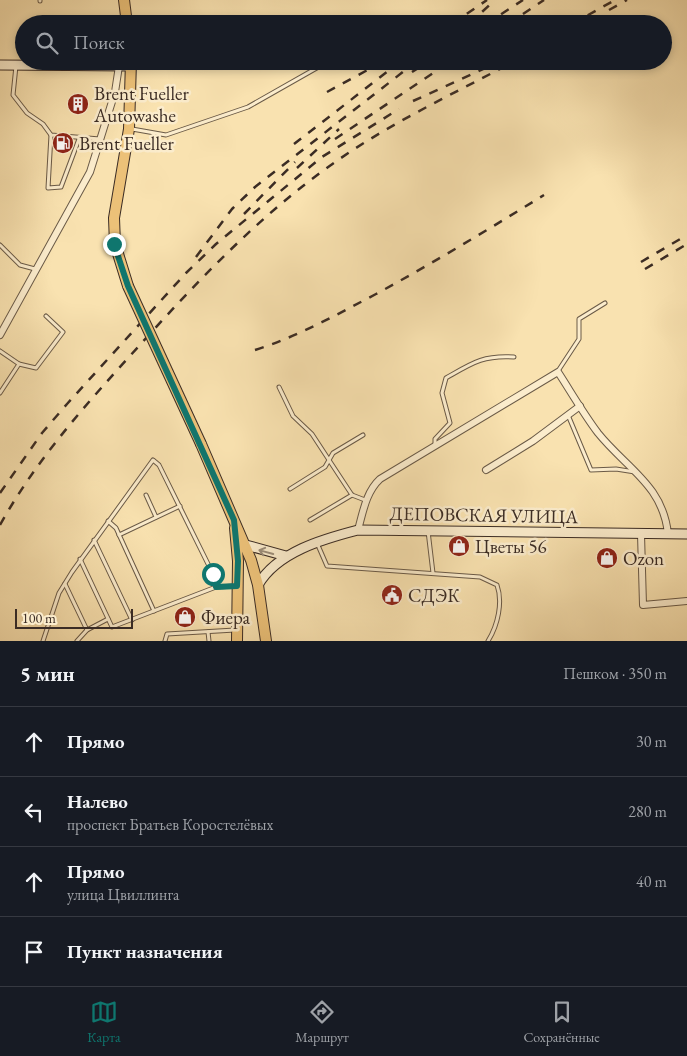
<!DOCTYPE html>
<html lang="ru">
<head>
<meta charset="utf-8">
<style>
  body { margin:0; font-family:"EB Garamond",serif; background:#242831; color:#f1f3f6 }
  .scale { position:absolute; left:15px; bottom:12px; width:118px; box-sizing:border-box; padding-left:5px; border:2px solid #3b2c24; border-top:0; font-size:14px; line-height:18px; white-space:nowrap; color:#3b2c24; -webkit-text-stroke:4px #fbeccc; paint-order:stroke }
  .stop { position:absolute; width:15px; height:15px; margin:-11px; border:4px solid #0f766e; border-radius:50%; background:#fff }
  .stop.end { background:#0f766e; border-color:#fff; box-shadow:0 1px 5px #0008 }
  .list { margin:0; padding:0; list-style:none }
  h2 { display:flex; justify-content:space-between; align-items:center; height:65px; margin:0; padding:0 20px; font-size:21px }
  h2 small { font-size:16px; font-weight:400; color:#9ea1a6 }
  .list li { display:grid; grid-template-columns:32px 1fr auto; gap:15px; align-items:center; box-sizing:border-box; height:70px; padding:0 20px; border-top:1px solid #363941 }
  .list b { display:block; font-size:19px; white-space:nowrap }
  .list p { margin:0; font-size:16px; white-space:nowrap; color:#9ea1a6 }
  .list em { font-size:16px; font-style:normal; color:#9ea1a6 }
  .icon { flex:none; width:28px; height:28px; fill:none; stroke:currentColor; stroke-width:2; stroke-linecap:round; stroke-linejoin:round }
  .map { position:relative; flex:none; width:687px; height:641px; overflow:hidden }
  .search { position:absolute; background:#171b24; box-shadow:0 2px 8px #0003; left:15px; right:15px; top:15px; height:55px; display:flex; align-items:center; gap:12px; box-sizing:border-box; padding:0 18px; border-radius:28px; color:#9ea1a6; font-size:19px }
  .sheet { height:345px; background:#171b24 }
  nav { display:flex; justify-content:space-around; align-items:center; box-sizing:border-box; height:70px; border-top:1px solid #363941; background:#171b24; font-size:14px; color:#9ea1a6 }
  nav a { display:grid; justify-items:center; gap:2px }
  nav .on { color:#0f766e }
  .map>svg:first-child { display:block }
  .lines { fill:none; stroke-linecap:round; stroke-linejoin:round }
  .lane-casing { stroke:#6a5a47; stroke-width:5 }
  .street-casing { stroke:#6a5a47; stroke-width:8 }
  .secondary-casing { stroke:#3b2c24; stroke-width:11 }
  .primary-casing { stroke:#3b2c24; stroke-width:12 }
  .lane { stroke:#fbeccc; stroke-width:3 }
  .street { stroke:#fbeccc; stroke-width:6 }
  .secondary { stroke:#fbeccc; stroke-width:9 }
  .primary { stroke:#ecc178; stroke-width:10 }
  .rail { stroke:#3b2c24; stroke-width:2.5; stroke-dasharray:9 9; stroke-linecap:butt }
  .primary-bridge-casing { stroke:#3b2c24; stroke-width:12; stroke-linecap:butt }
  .primary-bridge { stroke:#ecc178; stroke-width:10 }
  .oneway { stroke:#9b8c78 }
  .route { stroke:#0f766e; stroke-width:6 }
  .labels { text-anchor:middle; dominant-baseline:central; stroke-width:5; stroke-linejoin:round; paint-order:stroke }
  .poi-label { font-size:19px; fill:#3b2c24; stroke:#fbeccc; text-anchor:start }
  .street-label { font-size:19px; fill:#3b2c24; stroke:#fbeccc }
</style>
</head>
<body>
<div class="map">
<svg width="687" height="641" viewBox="0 0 687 641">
  <rect width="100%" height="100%" fill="#f9e2b0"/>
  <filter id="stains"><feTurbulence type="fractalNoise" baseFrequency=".004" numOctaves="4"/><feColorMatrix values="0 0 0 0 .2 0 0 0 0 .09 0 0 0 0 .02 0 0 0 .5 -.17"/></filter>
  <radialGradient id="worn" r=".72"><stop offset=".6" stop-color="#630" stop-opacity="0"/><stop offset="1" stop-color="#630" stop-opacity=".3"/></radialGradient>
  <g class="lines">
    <g class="lane-casing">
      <g id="lane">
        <path d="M40,0V1"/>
        <path d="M16,66L13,95L27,113L43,124L51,135L100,139"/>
        <path d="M132,129L166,135L248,107L329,61"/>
        <path d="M51,135L48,188L61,187L79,139"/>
        <path d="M0,245L20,265L35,269"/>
        <path d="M0,351L19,364"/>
        <path d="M558,371L579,339V319L605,303"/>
        <path d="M279,387L293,416L312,434L329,460L325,467L290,489"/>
        <path d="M0,393L19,364L36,368L63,332L46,316"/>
        <path d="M568,415L591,470L616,469L635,472"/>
        <path d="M363,435L333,453L329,460L352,495L365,500"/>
        <path d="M435,445V439L450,423L442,393L446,378C472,363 483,355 514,357"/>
        <path d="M146,495L156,517"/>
        <path d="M310,520L352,495"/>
        <path d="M108,521L116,528L154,611"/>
        <path d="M428,531L433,573"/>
        <path d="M119,535L180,506"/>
        <path d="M94,540L132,620"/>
        <path d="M317,543L327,566L480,577L497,585C503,602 498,625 488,641"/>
        <path d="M80,559L112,627L216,587L236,586"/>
        <path d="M65,584L87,630"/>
        <path d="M208,632L209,641"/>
        <path d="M43,641L59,593L72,572L153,460L159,465L213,574L216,587"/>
        <path d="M77,641L87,630L108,619"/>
        <path d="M165,641L167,634L235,630"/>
      </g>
    </g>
    <g class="street-casing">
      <g id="street">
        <path d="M0,335L90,172L115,92L119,66"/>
        <path d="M486,470L533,441L580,406"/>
        <path d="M358,530C363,512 366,492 380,479L558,372C571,392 583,413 598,433C626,468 663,485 668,534"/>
        <path d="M641,534L643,605L687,601"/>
      </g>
    </g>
    <g class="secondary-casing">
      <g id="secondary">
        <path d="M0,65L132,66"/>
        <path d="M246,545L286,556"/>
        <path d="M258,585C277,552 323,539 358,530L687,534"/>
      </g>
    </g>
    <g class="primary-casing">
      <g id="primary">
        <path d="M124,0L127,24"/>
        <path d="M128,286L115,244L114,218L129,129L131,61"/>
        <path d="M201,444L251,560L258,585L266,641"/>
        <path d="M235,528L238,561L237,641"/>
      </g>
    </g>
    <use href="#lane" class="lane"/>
    <use href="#street" class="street"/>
    <use href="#secondary" class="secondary"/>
    <use href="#primary" class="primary"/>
    <g class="rail">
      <path d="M609,10L627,0"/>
      <path d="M452,24L487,0"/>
      <path d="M469,24L495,0"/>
      <path d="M486,24L523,0"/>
      <path d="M508,24L544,0"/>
      <path d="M572,24L615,0"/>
      <path d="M412,72L429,61"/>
      <path d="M327,92L384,61"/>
      <path d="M413,101L501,61"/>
      <path d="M335,139L451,61"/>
      <path d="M294,144L401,61"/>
      <path d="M297,168L339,129"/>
      <path d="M244,214L295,162"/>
      <path d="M196,257L232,209L255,187L417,61"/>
      <path d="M641,262L687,235"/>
      <path d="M645,269L687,244"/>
      <path d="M255,350C299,336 336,315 376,294C433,263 489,229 544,195"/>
      <path d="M0,493L42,433L67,404L186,273L216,244L322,157L399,109"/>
      <path d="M0,525C35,462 81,410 129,357C191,288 255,219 331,165C388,124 453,94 515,61"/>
    </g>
    <g class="primary-bridge-casing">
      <path id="primary-bridge" d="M128,286L201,444"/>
    </g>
    <use href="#primary-bridge" class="primary-bridge"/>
  </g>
  <defs><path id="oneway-shaft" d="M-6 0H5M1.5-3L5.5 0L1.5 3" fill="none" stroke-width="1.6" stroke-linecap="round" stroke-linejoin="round" transform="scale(1.25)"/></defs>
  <use class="oneway" href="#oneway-shaft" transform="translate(266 552) rotate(-165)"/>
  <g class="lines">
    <path class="route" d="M114,244L128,286L234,520L238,561L237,586L216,587L213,574"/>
  </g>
  <defs>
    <g id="building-disc" transform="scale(1.125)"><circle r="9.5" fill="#8f2418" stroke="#fbeccc"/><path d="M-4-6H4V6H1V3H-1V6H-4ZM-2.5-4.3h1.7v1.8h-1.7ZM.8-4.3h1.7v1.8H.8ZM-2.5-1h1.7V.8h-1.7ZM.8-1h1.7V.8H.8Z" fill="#fff"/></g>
    <g id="fuel-disc" transform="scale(1.125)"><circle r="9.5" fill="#8f2418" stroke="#fbeccc"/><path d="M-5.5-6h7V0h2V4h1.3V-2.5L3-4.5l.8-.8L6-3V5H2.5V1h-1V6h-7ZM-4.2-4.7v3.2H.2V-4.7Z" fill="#fff"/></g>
    <g id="shop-disc" transform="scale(1.125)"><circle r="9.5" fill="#8f2418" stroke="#fbeccc"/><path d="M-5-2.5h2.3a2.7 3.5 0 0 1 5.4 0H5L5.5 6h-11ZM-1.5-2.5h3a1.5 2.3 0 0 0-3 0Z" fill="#fff"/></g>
    <g id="civic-disc" transform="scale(1.125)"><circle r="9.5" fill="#8f2418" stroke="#fbeccc"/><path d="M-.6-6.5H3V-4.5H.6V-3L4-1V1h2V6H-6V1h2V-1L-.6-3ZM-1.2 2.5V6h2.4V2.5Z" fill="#fff"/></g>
  </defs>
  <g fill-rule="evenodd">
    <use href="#building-disc" x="78" y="104"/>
    <use href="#fuel-disc" x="63" y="143"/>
    <use href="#shop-disc" x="459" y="546"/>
    <use href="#shop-disc" x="607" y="558"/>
    <use href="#civic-disc" x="392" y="595"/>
    <use href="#shop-disc" x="185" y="617"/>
  </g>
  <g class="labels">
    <g class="poi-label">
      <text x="94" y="93">Brent Fueller<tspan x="94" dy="22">Autowashe</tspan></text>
      <text x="79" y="143">Brent Fueller</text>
      <text x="475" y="546">Цветы 56</text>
      <text x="623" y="558">Ozon</text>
      <text x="408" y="595">СДЭК</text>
      <text x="201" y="617">Фиера</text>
    </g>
    <g class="street-label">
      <text transform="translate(484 515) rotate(1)">ДЕПОВСКАЯ УЛИЦА</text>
    </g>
  </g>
  <rect width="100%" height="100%" filter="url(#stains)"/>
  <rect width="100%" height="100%" fill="url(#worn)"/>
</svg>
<div class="scale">100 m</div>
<div class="stop" style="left:213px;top:574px"></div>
<div class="stop end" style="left:114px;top:244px"></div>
<div class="search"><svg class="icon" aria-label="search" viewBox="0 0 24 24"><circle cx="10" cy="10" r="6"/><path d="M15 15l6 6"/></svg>Поиск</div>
</div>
<section class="sheet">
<h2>5 мин<small>Пешком · 350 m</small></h2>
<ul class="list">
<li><svg class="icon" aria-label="ahead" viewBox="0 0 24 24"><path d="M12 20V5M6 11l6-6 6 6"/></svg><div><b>Прямо</b></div><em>30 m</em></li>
<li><svg class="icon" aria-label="left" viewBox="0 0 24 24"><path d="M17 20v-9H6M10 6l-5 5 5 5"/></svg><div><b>Налево</b><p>проспект Братьев Коростелёвых</p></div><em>280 m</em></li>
<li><svg class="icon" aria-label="ahead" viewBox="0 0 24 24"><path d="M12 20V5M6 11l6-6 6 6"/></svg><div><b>Прямо</b><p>улица Цвиллинга</p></div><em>40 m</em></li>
<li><svg class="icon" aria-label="arrive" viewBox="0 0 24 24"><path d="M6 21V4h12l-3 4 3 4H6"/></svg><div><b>Пункт назначения</b></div></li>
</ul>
</section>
<nav>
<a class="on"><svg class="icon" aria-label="map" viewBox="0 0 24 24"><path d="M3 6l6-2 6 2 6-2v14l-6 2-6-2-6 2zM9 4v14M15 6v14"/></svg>Карта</a>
<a><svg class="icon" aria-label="directions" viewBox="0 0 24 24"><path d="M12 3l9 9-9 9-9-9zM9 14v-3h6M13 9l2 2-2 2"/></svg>Маршрут</a>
<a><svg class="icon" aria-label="saved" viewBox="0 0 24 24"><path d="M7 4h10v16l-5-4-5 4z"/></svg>Сохранённые</a>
</nav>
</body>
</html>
